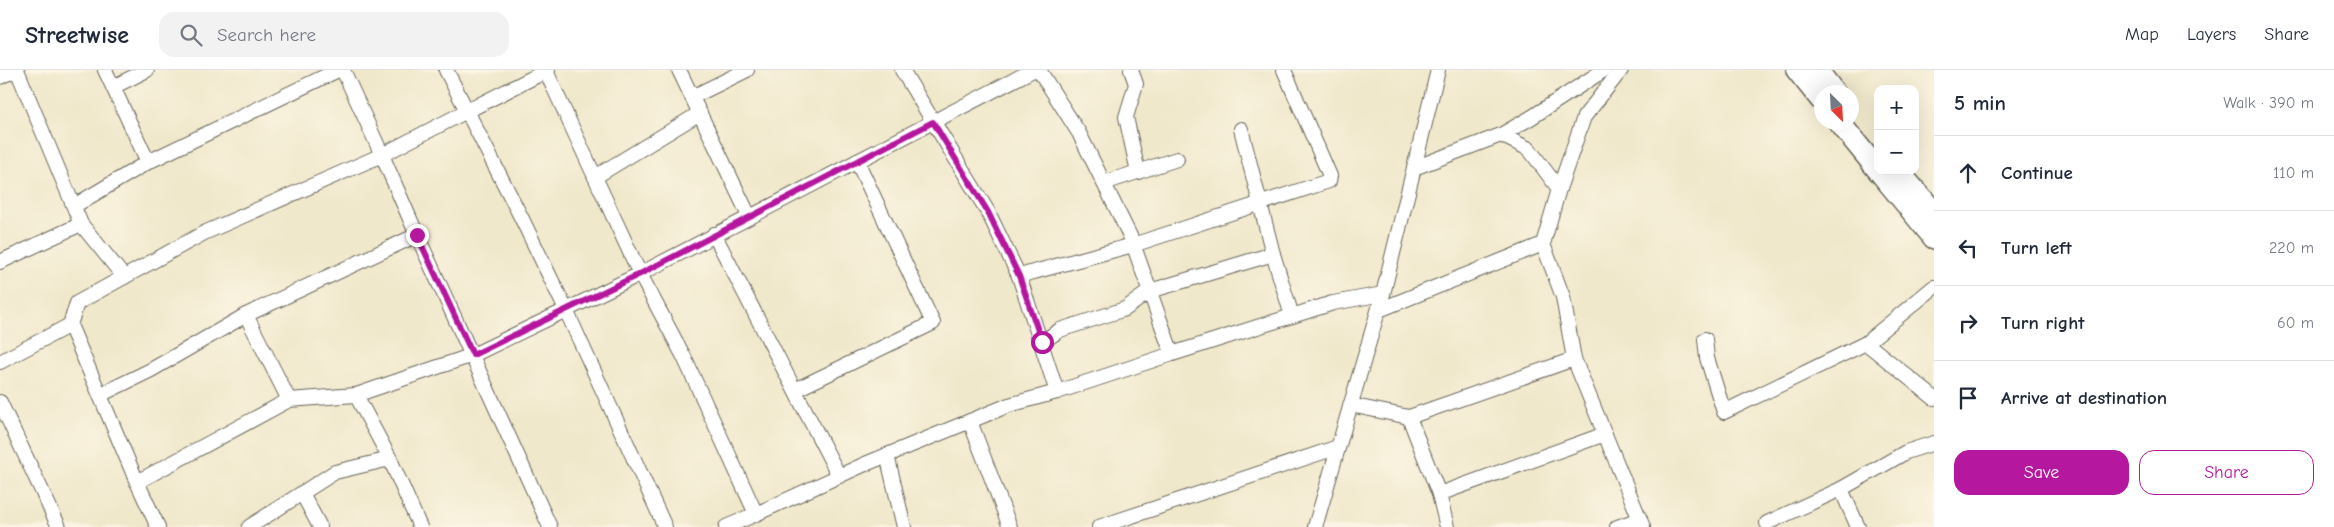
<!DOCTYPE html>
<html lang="en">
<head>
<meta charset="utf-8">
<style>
  body { margin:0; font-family:"Comic Neue",sans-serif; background:#f2f2f3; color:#1f2937 }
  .controls { position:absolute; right:15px; top:15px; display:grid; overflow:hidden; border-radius:10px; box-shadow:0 5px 20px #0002 }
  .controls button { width:45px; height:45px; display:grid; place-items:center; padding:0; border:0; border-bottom:1px solid #e0e1e3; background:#fff; color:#1f2937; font:25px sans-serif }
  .compass { position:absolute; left:1814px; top:15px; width:45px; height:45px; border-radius:50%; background:#fff; box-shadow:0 5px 20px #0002; rotate:156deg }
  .stop { position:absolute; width:15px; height:15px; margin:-11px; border:4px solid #b5179e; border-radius:50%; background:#fff }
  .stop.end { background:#b5179e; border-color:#fff; box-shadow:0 1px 5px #0008 }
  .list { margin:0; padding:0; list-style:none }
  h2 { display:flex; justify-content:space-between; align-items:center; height:65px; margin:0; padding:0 20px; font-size:21px }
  h2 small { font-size:16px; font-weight:400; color:#747a83 }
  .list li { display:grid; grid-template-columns:32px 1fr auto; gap:15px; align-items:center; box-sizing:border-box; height:75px; padding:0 20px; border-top:1px solid #e0e1e3 }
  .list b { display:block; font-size:19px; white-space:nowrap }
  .list em { font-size:16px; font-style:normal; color:#747a83 }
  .actions { display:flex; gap:10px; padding:15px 20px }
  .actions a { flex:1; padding:11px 0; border:1px solid #b5179e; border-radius:15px; text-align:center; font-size:18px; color:#b5179e }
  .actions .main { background:#b5179e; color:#fff }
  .icon { flex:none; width:28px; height:28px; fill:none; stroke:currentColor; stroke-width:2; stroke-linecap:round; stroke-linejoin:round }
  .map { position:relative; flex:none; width:1934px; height:457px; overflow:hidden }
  header { display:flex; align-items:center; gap:30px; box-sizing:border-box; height:70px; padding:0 25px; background:#fff; border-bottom:1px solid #e0e1e3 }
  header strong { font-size:24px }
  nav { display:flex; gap:28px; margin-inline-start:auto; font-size:18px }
  .search { width:350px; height:45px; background:#f2f2f3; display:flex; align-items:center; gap:12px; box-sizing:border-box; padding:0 18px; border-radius:15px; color:#747a83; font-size:19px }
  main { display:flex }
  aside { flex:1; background:#fff }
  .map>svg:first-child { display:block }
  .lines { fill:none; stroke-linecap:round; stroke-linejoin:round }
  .minor-casing { stroke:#666359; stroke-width:16 }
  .primary-casing { stroke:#666359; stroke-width:24 }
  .minor { stroke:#fff; stroke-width:14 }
  .primary { stroke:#fff; stroke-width:21 }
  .route { stroke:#b5179e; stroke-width:6 }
</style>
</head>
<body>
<header>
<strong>Streetwise</strong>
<div class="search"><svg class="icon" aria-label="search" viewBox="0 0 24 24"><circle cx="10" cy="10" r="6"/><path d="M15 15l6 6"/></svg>Search here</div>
<nav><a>Map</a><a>Layers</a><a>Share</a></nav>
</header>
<main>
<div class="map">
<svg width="1934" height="457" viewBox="0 0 1934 457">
  <rect width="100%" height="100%" fill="#fcf5e5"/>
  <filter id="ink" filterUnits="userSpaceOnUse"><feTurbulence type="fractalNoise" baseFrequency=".02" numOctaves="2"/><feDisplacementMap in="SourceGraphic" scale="10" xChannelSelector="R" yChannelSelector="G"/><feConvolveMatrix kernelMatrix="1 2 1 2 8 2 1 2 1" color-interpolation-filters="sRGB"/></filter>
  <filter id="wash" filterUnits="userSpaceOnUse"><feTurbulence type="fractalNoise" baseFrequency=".0096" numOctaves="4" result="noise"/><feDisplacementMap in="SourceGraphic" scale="20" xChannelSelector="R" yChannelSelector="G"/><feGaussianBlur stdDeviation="1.12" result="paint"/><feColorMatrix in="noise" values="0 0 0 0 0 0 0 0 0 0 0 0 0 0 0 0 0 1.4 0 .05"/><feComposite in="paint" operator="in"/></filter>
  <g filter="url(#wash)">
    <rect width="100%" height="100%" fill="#f0e8cb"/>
  </g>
  <g filter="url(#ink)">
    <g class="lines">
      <g class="minor-casing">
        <g id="minor">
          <path d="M17,0L81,154L124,207"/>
          <path d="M105,0L113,17L147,0"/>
          <path d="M548,0L546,1L595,107"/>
          <path d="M679,0L749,146"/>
          <path d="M902,0L988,142L1019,206"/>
          <path d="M1033,0L640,204L684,287L756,444L863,395L1009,335L1057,322L1172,284"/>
          <path d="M1039,0L1079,63L1131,168L1172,284L1333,233L1383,224"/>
          <path d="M1131,0L1136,14L1126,47L1138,102"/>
          <path d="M546,1L467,41L522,149L566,240L640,204L595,107L700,43"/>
          <path d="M0,7L15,0"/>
          <path d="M113,17L148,92"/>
          <path d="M692,27L747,0"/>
          <path d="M1241,59L1273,184L1292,246"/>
          <path d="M1501,65L1529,79L1559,119"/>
          <path d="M1414,98L1501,65L1532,47L1604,0"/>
          <path d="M1104,113L1177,89"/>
          <path d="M74,136L148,92L338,0"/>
          <path d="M714,164L839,406"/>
          <path d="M417,165L382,85L467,41L446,0"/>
          <path d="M1543,174L1559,119L1584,47L1621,0"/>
          <path d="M0,192L81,154"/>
          <path d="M1934,217L1866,273L1934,328"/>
          <path d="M1379,240L1543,174L1563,227L1574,289"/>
          <path d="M1705,269L1707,288L1724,342L1866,273"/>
          <path d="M1042,272L1060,260L1125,239L1150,221L1273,184"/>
          <path d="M0,292L70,255"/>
          <path d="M795,320L933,253L857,91"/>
          <path d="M1057,322L1019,206L1133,175L1329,111L1330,106L1284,0"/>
          <path d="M100,325L151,300L246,245"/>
          <path d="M356,325L390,389L420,457"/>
          <path d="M289,330L137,412L70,255L77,233L204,163L382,85L343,0"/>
          <path d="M0,332L59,457"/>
          <path d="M1350,335L1409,347L1574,289L1643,457"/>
          <path d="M1409,347L1439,424L1447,457"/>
          <path d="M970,351L1010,457"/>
          <path d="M887,385L904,457"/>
          <path d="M137,412L158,457"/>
          <path d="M302,423L320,457"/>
          <path d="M1439,424L1605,364"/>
          <path d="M1767,453L1841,419"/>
          <path d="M249,457L335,402L390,389"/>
          <path d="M550,457L417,165L246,245L289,330L356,325L473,285L566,240L665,457"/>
          <path d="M726,457L756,444"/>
          <path d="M1099,457L1338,377"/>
          <path d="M1315,457L1383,224L1438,0"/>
          <path d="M1617,457L1640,449"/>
          <path d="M1858,457L1841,419L1906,382L1934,373"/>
        </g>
      </g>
      <g class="primary-casing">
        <g id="primary">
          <path d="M1797,0L1822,31"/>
          <path d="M1817,0L1834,22"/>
          <path d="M1839,52L1878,100"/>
          <path d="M1879,101L1934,168"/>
          <path d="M1898,101L1934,142"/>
        </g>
      </g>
      <use href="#minor" class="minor"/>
      <use href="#primary" class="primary"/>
    </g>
  </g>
  <g class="lines" filter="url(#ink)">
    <path class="route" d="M417,165L473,285L640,204L933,52L988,142L1019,206L1042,272"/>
  </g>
</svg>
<div class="controls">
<button>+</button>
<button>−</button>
</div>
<svg class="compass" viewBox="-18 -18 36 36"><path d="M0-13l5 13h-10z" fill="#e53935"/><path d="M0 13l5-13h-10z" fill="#747a83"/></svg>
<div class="stop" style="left:1042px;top:272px"></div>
<div class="stop end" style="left:417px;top:165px"></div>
</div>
<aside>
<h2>5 min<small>Walk · 390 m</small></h2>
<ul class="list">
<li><svg class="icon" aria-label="ahead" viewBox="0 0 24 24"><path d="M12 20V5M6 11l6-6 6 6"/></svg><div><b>Continue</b></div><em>110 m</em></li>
<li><svg class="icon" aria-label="left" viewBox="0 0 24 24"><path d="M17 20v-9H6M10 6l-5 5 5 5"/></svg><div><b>Turn left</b></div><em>220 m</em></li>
<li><svg class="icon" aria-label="right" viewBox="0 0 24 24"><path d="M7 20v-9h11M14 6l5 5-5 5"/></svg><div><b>Turn right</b></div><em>60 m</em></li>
<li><svg class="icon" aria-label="arrive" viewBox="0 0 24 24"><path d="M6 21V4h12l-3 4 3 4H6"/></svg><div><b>Arrive at destination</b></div></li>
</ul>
<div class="actions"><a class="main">Save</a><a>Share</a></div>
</aside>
</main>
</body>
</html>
